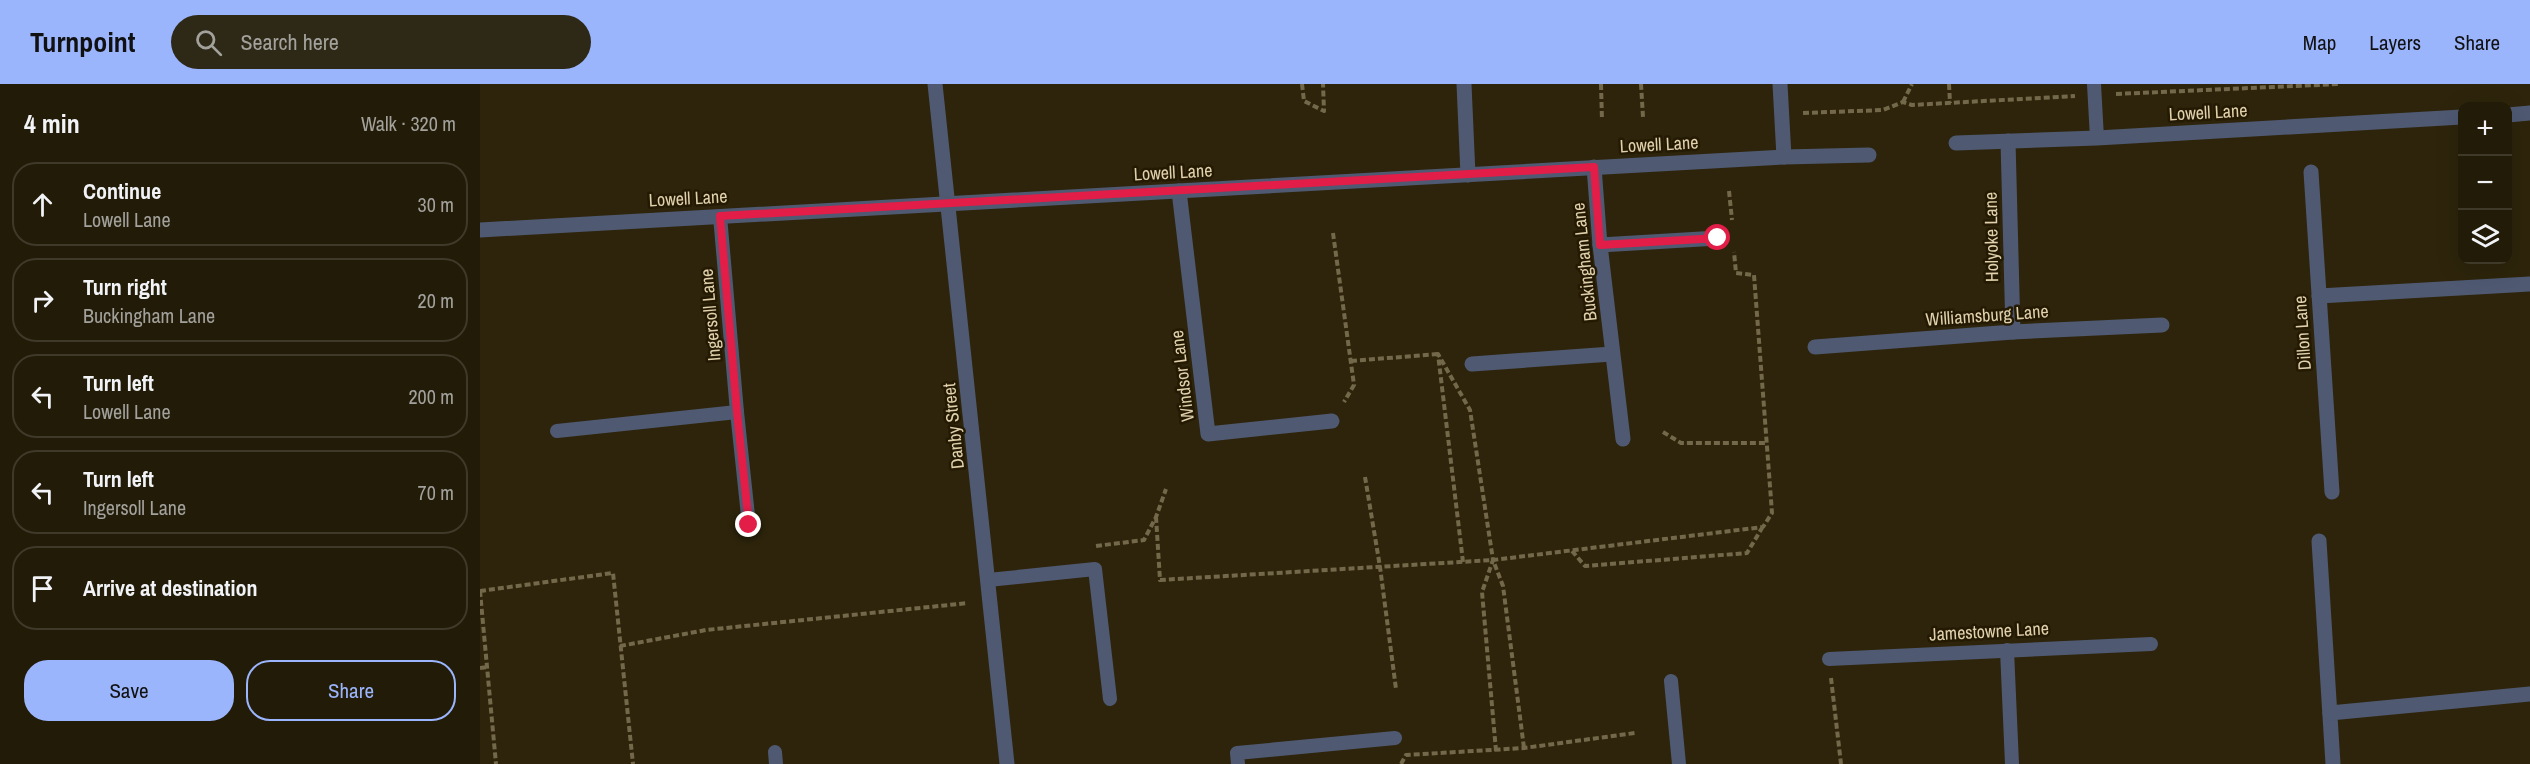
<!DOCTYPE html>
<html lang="en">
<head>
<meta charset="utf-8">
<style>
  body { margin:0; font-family:"Archivo Narrow",sans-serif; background:#2e2816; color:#f1f3f6 }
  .controls { position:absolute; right:18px; top:18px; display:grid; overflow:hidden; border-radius:12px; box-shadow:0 6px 24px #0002 }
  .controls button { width:54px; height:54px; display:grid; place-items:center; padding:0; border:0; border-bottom:2px solid #3f3929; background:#221b08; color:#f1f3f6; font:30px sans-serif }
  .stop { position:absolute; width:18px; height:18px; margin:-14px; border:4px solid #e11d48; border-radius:50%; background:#fff }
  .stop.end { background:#e11d48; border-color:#fff; box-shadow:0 2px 6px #0008 }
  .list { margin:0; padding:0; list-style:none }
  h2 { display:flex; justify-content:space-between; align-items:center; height:78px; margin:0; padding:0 24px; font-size:26px }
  h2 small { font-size:20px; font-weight:400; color:#a2a19c }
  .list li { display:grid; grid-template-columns:39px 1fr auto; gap:18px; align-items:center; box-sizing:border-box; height:84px; margin:0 12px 12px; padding:0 12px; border:2px solid #3f3929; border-radius:24px }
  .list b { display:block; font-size:22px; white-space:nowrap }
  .list p { margin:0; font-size:20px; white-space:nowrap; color:#a2a19c }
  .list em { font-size:20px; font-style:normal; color:#a2a19c }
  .actions { display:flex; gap:12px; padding:18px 24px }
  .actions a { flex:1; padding:14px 0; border:2px solid #9bb5fd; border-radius:24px; text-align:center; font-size:21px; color:#9bb5fd }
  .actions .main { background:#9bb5fd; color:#111 }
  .icon { flex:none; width:33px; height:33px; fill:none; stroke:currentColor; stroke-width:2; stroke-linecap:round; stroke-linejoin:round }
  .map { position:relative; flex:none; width:2050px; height:680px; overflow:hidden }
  header { display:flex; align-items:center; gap:36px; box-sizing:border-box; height:84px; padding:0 30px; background:#9bb5fd; color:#111 }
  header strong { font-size:28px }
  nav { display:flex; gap:33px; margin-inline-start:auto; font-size:21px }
  .search { width:420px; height:54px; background:#2e2816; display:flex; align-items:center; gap:15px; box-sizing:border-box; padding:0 21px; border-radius:33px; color:#a2a19c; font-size:22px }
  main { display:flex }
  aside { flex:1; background:#221b08 }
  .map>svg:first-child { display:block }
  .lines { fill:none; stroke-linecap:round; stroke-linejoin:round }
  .path { stroke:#73684a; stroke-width:4; stroke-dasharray:6 3; stroke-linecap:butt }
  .lane { stroke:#4f5972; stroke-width:14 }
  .street { stroke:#4f5972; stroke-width:15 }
  .route { stroke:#e11d48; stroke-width:8 }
  .labels { text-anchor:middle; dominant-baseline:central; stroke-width:5; stroke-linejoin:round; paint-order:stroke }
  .street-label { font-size:18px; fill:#e0d1ac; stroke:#241a03 }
</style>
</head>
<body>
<header>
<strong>Turnpoint</strong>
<div class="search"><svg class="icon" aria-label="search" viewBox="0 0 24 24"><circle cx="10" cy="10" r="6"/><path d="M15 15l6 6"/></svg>Search here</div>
<nav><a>Map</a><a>Layers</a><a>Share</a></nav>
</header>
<main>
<aside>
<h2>4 min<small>Walk · 320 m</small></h2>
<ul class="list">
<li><svg class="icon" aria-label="ahead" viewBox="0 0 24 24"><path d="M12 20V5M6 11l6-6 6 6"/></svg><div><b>Continue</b><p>Lowell Lane</p></div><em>30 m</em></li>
<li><svg class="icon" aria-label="right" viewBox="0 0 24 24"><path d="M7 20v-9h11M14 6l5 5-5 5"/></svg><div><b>Turn right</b><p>Buckingham Lane</p></div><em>20 m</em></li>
<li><svg class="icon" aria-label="left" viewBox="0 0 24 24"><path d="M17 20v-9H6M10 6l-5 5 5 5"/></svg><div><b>Turn left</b><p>Lowell Lane</p></div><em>200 m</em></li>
<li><svg class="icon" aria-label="left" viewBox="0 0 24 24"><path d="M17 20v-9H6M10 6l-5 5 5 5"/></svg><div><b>Turn left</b><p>Ingersoll Lane</p></div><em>70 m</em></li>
<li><svg class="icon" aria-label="arrive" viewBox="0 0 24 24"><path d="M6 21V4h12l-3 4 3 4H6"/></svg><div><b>Arrive at destination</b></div></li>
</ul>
<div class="actions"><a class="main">Save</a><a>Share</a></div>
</aside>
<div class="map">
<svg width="2050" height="680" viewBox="0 0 2050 680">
  <rect width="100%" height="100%" fill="#2d240b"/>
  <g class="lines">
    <g class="path">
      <path d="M822,0L824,17L844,27L843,0"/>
      <path d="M1121,0L1122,36"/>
      <path d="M1161,0L1163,33"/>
      <path d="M1469,0L1470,19"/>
      <path d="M1636,10L1860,0"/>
      <path d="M1423,18L1432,0"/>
      <path d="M1323,29L1403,26L1423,18L1432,21L1595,12"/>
      <path d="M1249,107L1252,136"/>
      <path d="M853,149L874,301L864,318"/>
      <path d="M871,277L958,270"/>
      <path d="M1183,348L1201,359H1287"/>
      <path d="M885,393L900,483L916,605"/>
      <path d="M676,433L680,496L1013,476L1283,443L1292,429L1274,191L1256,189L1254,168"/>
      <path d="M616,462L664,456L676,433L686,405"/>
      <path d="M1092,467L1105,482L1267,469L1282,444"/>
      <path d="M983,478L958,270L990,326L1013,476"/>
      <path d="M0,507L133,489L153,680"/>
      <path d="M0,507L16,680"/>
      <path d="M140,562L226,546L488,519"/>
      <path d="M0,584L7,583"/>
      <path d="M1351,594L1361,680"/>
      <path d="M1016,667L1002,508L1013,476L1023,502L1044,664"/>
      <path d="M921,680L926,671L1044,664L1155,649"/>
    </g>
    <g class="lane">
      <path d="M1614,0L1617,54"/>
      <path d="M240,132L257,328L269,441"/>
      <path d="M77,347L257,328"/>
      <path d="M508,496L615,485L630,615"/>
      <path d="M1527,566L1532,680"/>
      <path d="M1349,575L1671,560"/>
      <path d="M1191,597L1199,680"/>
      <path d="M295,668L296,680"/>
      <path d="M758,680L757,669L915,654"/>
    </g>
    <g class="street">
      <path d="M455,0L527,680"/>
      <path d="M984,0L988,91"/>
      <path d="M1300,0L1304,73"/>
      <path d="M2028,31L2050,29"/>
      <path d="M1528,57L1533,248"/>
      <path d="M1476,59L1617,54L1982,33"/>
      <path d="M1114,83L1120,161L1143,355"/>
      <path d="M1831,88L1852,408"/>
      <path d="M699,107L728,350L852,337"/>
      <path d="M0,146L1304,73L1389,71"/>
      <path d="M1120,161L1238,154"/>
      <path d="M1839,212L2050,200"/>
      <path d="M1335,263L1533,248L1682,241"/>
      <path d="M992,280L1132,270"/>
      <path d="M1839,457L1853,680"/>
      <path d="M1850,629L2050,610"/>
    </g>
  </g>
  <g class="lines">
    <path class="route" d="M269,441L257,328L240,132L1114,83L1120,161L1238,154"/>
  </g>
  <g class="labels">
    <g class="street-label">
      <text transform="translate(1728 28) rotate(-3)">Lowell Lane</text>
      <text transform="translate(1179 60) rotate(-3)">Lowell Lane</text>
      <text transform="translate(693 88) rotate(-3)">Lowell Lane</text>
      <text transform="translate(208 114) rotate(-3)">Lowell Lane</text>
      <text transform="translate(1511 153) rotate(-91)">Holyoke Lane</text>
      <text transform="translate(1104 178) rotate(-96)">Buckingham Lane</text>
      <text transform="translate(230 231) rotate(-95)">Ingersoll Lane</text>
      <text transform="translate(1507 231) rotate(-4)">Williamsburg Lane</text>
      <text transform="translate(1822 249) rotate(-94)">Dillon Lane</text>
      <text transform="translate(702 292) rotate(-97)">Windsor Lane</text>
      <text transform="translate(473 342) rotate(-96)">Danby Street</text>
      <text transform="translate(1509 547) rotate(-3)">Jamestowne Lane</text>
    </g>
  </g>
</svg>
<div class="controls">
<button>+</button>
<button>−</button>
<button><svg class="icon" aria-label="layers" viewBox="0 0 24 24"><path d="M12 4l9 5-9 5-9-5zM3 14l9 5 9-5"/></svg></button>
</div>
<div class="stop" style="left:1238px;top:154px"></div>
<div class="stop end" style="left:269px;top:441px"></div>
</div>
</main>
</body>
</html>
